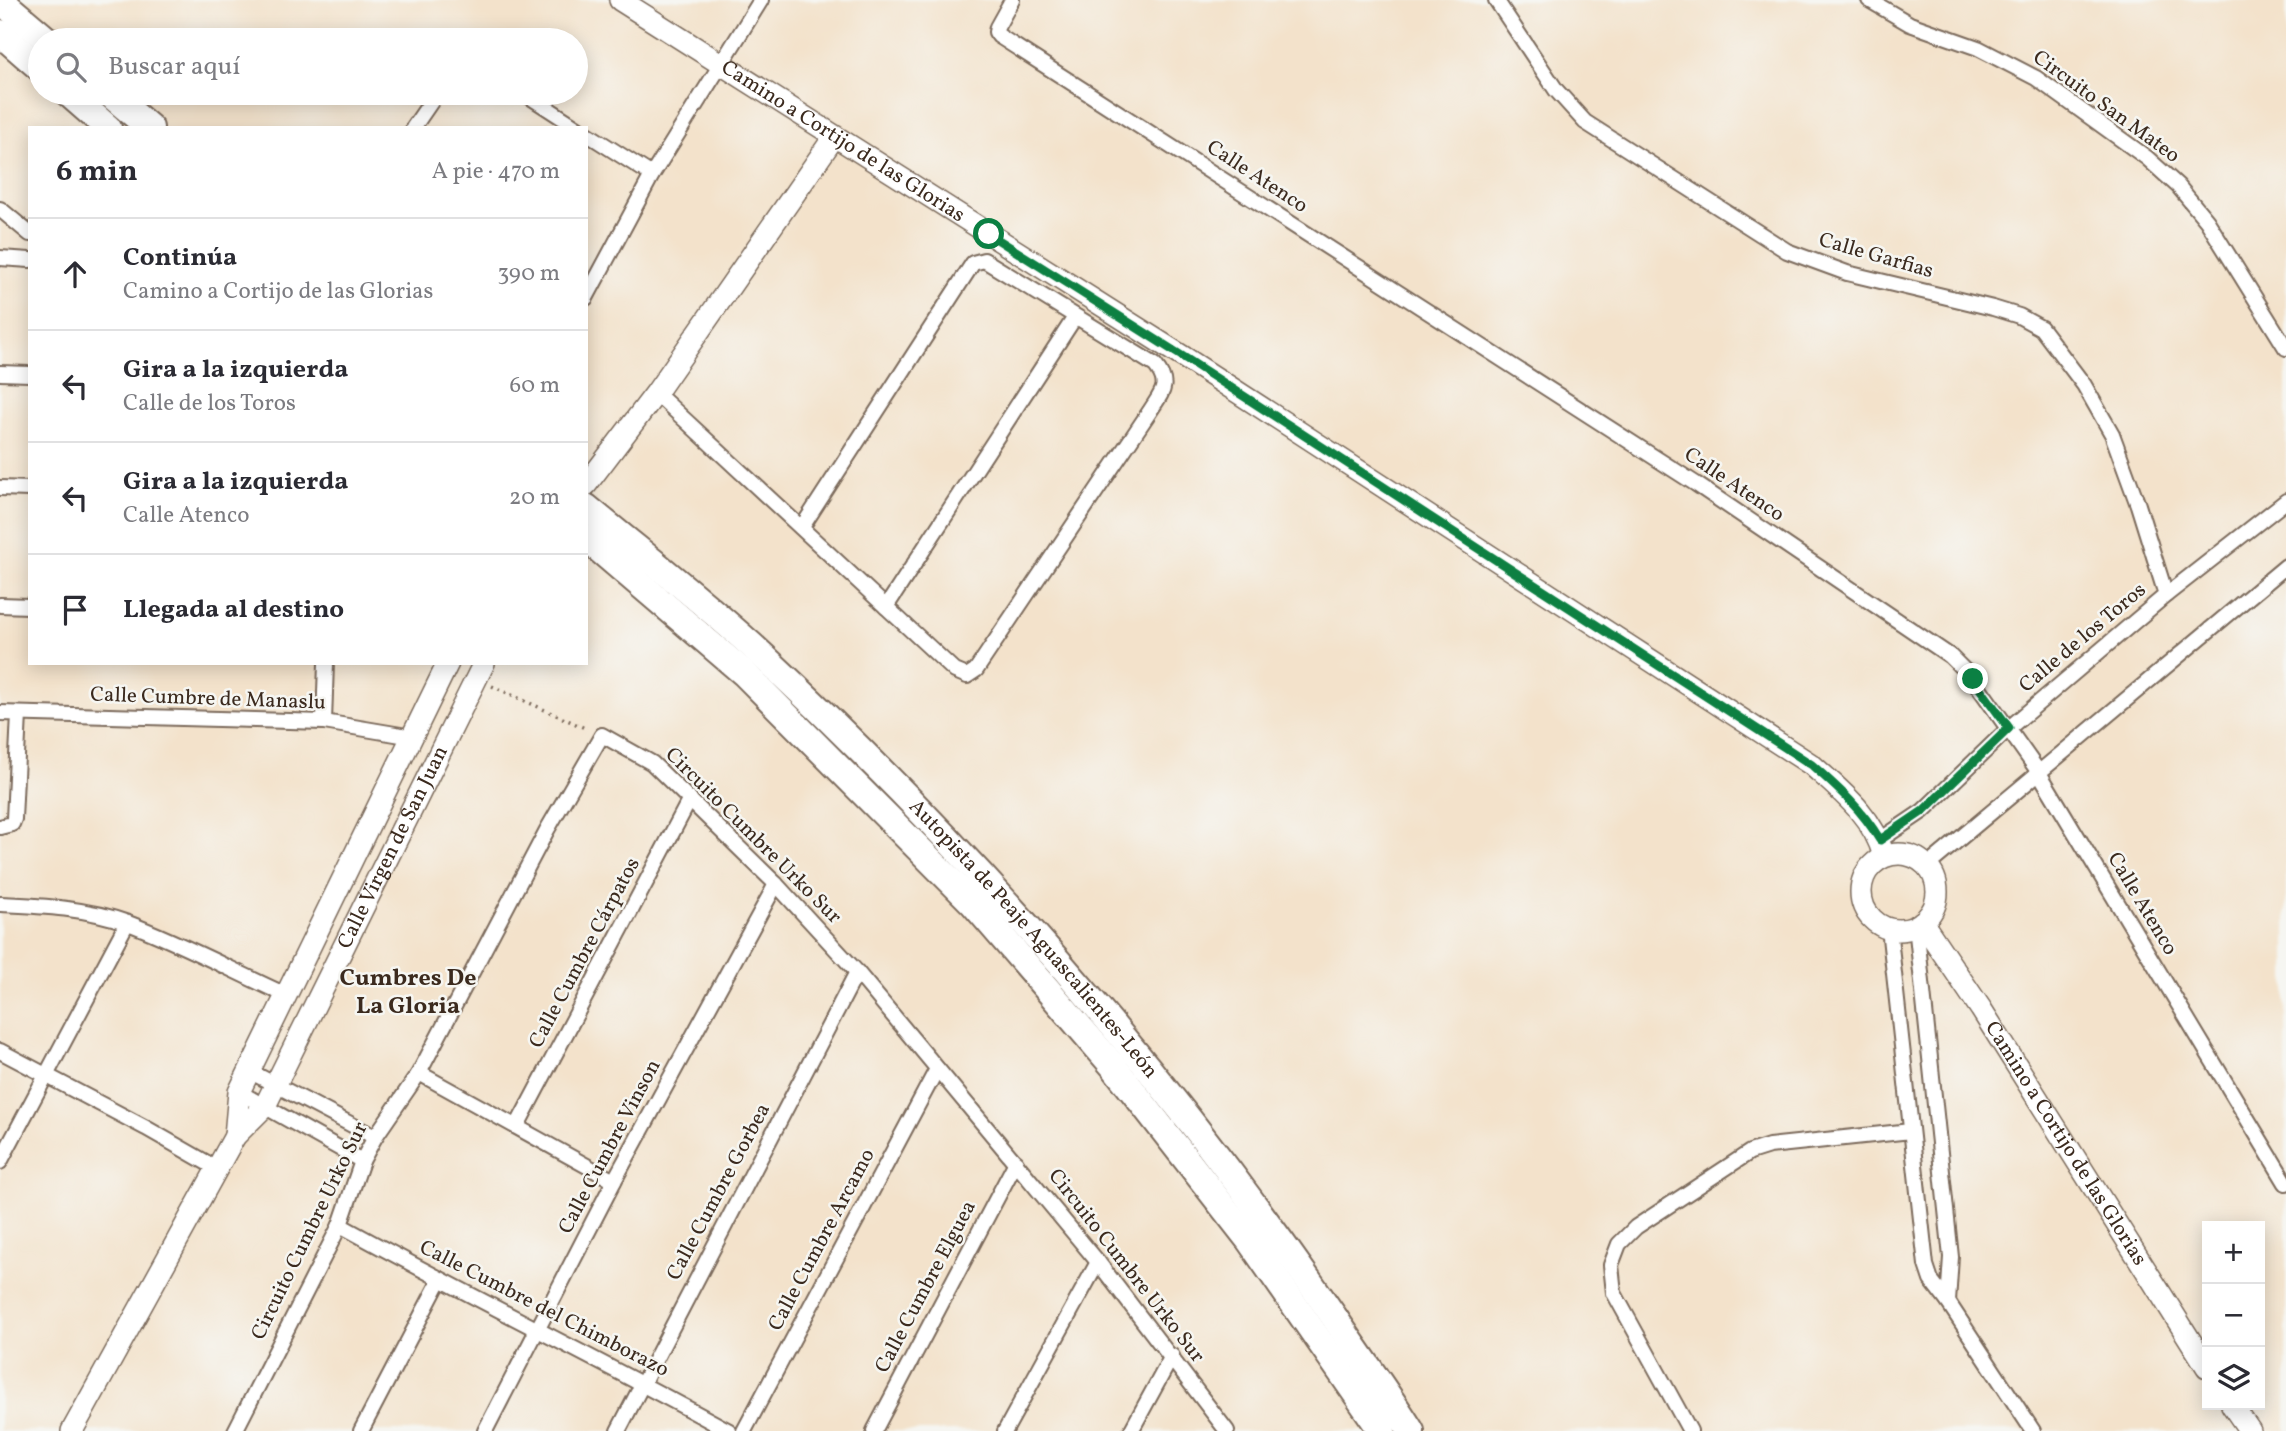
<!DOCTYPE html>
<html lang="es">
<head>
<meta charset="utf-8">
<style>
  body { margin:0; font-family:Vollkorn,serif; background:#f7f7f7; color:#2b2b33 }
  .controls { position:absolute; right:21px; bottom:21px; display:grid; overflow:hidden; border-radius:0px; box-shadow:0 4px 18px #0003 }
  .controls button { width:63px; height:63px; display:grid; place-items:center; padding:0; border:0; border-bottom:2px solid #e1e1e2; background:#fff; color:#2b2b33; font:35px sans-serif }
  .stop { position:absolute; width:21px; height:21px; margin:-16px; border:5px solid #0b8043; border-radius:50%; background:#fff }
  .stop.end { background:#0b8043; border-color:#fff; box-shadow:0 2px 7px #0008 }
  .list { margin:0; padding:0; list-style:none }
  h2 { display:flex; justify-content:space-between; align-items:center; height:91px; margin:0; padding:0 28px; font-size:30px }
  h2 small { font-size:23px; font-weight:400; color:#7c7c81 }
  .list li { display:grid; grid-template-columns:46px 1fr auto; gap:21px; align-items:center; box-sizing:border-box; height:112px; padding:0 28px; border-top:2px solid #e1e1e2 }
  .list b { display:block; font-size:26px; white-space:nowrap }
  .list p { margin:0; font-size:23px; white-space:nowrap; color:#7c7c81 }
  .list em { font-size:23px; font-style:normal; color:#7c7c81 }
  .icon { flex:none; width:38px; height:38px; fill:none; stroke:currentColor; stroke-width:2; stroke-linecap:round; stroke-linejoin:round }
  .map { position:relative; flex:none; width:2286px; height:1431px; overflow:hidden }
  .search { position:absolute; background:#fff; box-shadow:0 4px 18px #0003; left:28px; top:28px; width:560px; height:77px; display:flex; align-items:center; gap:18px; box-sizing:border-box; padding:0 24px; border-radius:38px; color:#7c7c81; font-size:26px }
  .panel { position:absolute; background:#fff; box-shadow:0 4px 18px #0003; left:28px; top:126px; width:560px; height:539px; border-radius:0px }
  .map>svg:first-child { display:block }
  .lines { fill:none; stroke-linecap:round; stroke-linejoin:round }
  .street-casing { stroke:#7b6a5b; stroke-width:18 }
  .secondary-casing { stroke:#7b6a5b; stroke-width:24 }
  .highway-casing { stroke:#7b6a5b; stroke-width:30 }
  .path { stroke:#7b6a5b; stroke-width:3.5; stroke-dasharray:2 5; stroke-linecap:butt }
  .street { stroke:#fff; stroke-width:14 }
  .secondary { stroke:#fff; stroke-width:21 }
  .highway { stroke:#fff; stroke-width:26 }
  .route { stroke:#0b8043; stroke-width:9 }
  .labels { text-anchor:middle; dominant-baseline:central; stroke-width:5; stroke-linejoin:round; paint-order:stroke }
  .street-label { font-size:21px; fill:#3b2a1e; stroke:#f6f6f2 }
  .quarter-label { font-size:24px; font-weight:bold; fill:#3b2a1e; stroke:#f6f6f2 }
</style>
</head>
<body>
<div class="map">
<svg width="2286" height="1431" viewBox="0 0 2286 1431">
  <rect width="100%" height="100%" fill="#f6f6f2"/>
  <filter id="ink" filterUnits="userSpaceOnUse"><feTurbulence type="fractalNoise" baseFrequency=".0143" numOctaves="2"/><feDisplacementMap in="SourceGraphic" scale="14" xChannelSelector="R" yChannelSelector="G"/><feConvolveMatrix kernelMatrix="1 2 1 2 8 2 1 2 1" color-interpolation-filters="sRGB"/></filter>
  <filter id="wash" filterUnits="userSpaceOnUse"><feTurbulence type="fractalNoise" baseFrequency=".00686" numOctaves="4" result="noise"/><feDisplacementMap in="SourceGraphic" scale="28" xChannelSelector="R" yChannelSelector="G"/><feGaussianBlur stdDeviation="1.57" result="paint"/><feColorMatrix in="noise" values="0 0 0 0 0 0 0 0 0 0 0 0 0 0 0 0 0 1.4 0 .05"/><feComposite in="paint" operator="in"/></filter>
  <g filter="url(#wash)">
    <rect width="100%" height="100%" fill="#f3e2cb"/>
  </g>
  <g filter="url(#ink)">
    <g class="lines">
      <g class="street-casing">
        <g id="street">
          <path d="M1012,0L997,27L996,32L999,36L1696,484L1950,656L1973,679L2038,771L2286,1183"/>
          <path d="M1496,0L1556,90L1585,122L1787,251L1847,273L1993,308L2019,316L2041,328L2084,385L2112,434L2138,505L2166,595"/>
          <path d="M1869,0L1910,24L1978,48L2036,78L2147,158L2178,186L2207,221L2286,348"/>
          <path d="M524,93L578,128"/>
          <path d="M413,128L437,93"/>
          <path d="M586,133L652,175"/>
          <path d="M0,209L30,234"/>
          <path d="M0,258L30,260"/>
          <path d="M586,298L652,175L761,0"/>
          <path d="M0,373L30,374"/>
          <path d="M656,393L955,671L967,676L976,670L1150,411C1162,392 1171,385 1155,365L984,260L973,263L802,527"/>
          <path d="M0,488L30,489"/>
          <path d="M0,605L30,606"/>
          <path d="M886,607L1075,317"/>
          <path d="M0,713L324,722L413,737"/>
          <path d="M324,722L326,663"/>
          <path d="M0,827L12,824L14,819L19,714"/>
          <path d="M1880,840L1923,811L2009,728L2166,595L2286,501"/>
          <path d="M1927,866L2286,566"/>
          <path d="M0,904C43,906 87,908 128,923C181,943 233,971 286,995"/>
          <path d="M1916,925L1951,1257L1948,1302"/>
          <path d="M1889,928L1926,1265L1931,1280L1948,1302L2033,1431"/>
          <path d="M0,1051L146,1128L216,1168"/>
          <path d="M249,1071L375,1137"/>
          <path d="M419,1073L614,1181"/>
          <path d="M239,1092L362,1161"/>
          <path d="M517,1126L690,799"/>
          <path d="M0,1162L127,923"/>
          <path d="M340,1225C468,1296 600,1360 729,1431"/>
          <path d="M235,1431L340,1225L362,1161L375,1137L419,1073L547,830L602,735L652,763L776,884L857,972L1098,1262L1227,1431"/>
          <path d="M361,1431L440,1280"/>
          <path d="M485,1431L614,1181L776,884"/>
          <path d="M618,1431L857,972"/>
          <path d="M744,1431L937,1069"/>
          <path d="M874,1431L1016,1162"/>
          <path d="M1005,1431L1098,1262"/>
          <path d="M1131,1431L1172,1356"/>
          <path d="M1690,1431L1614,1293L1611,1265L1619,1244L1636,1227L1750,1152L1769,1146L1911,1131"/>
        </g>
      </g>
      <g class="secondary-casing">
        <g id="secondary">
          <path id="s1" d="M620,0L1185,358L1812,765C1842,792 1873,816 1884,856"/>
          <path d="M586,485L656,393L834,137"/>
          <circle cx="1899" cy="892" r="38"/>
          <path id="s2" d="M1922,922L1981,1009L2207,1367"/>
          <path d="M235,1136L239,1092L448,663"/>
          <path d="M2232,1405L2250,1431"/>
          <path id="s3" d="M72,1431L235,1136L265,1106L484,663"/>
        </g>
      </g>
      <g class="highway-casing">
        <g id="highway">
          <path d="M0,0L47,40"/>
          <path d="M0,33L40,68"/>
          <path d="M68,93L108,128"/>
          <path d="M109,93L150,128"/>
          <path id="s4" d="M586,507C645,556 707,604 763,656C976,855 1169,1077 1334,1317C1359,1355 1387,1392 1411,1431"/>
          <path d="M586,538L744,673L973,903L1115,1068L1250,1241L1382,1431"/>
        </g>
      </g>
      <path class="path" d="M492,686L587,729"/>
      <use href="#street" class="street"/>
      <use href="#secondary" class="secondary"/>
      <use href="#highway" class="highway"/>
    </g>
  </g>
  <g class="lines" filter="url(#ink)">
    <path class="route" d="M989,234L1185,358L1812,765C1838,788 1862,809 1880,840L1923,811L2009,728L1973,679"/>
  </g>
  <g class="labels">
    <g class="street-label">
      <text transform="translate(2106 107) rotate(36)">Circuito San Mateo</text>
      <text stroke="none"><textPath href="#s1" startOffset="264">Camino a Cortijo de las Glorias</textPath></text>
      <text transform="translate(1257 177) rotate(33)">Calle Atenco</text>
      <text transform="translate(1876 256) rotate(16)">Calle Garfias</text>
      <text transform="translate(1734 485) rotate(34)">Calle Atenco</text>
      <text transform="translate(2083 638) rotate(-40)">Calle de los Toros</text>
      <text transform="translate(208 699) rotate(2)">Calle Cumbre de Manaslu</text>
      <text transform="translate(753 836) rotate(45)">Circuito Cumbre Urko Sur</text>
      <text stroke="none"><textPath href="#s3" startOffset="668">Calle Virgen de San Juan</textPath></text>
      <text transform="translate(2142 904) rotate(59)">Calle Atenco</text>
      <text stroke="none"><textPath href="#s4" startOffset="623">Autopista de Peaje Aguascalientes-León</textPath></text>
      <text transform="translate(585 953) rotate(-62)">Calle Cumbre Cárpatos</text>
      <text stroke="none"><textPath href="#s2" startOffset="264">Camino a Cortijo de las Glorias</textPath></text>
      <text transform="translate(610 1147) rotate(-62)">Calle Cumbre Vinson</text>
      <text transform="translate(719 1192) rotate(-62)">Calle Cumbre Gorbea</text>
      <text transform="translate(310 1231) rotate(-64)">Circuito Cumbre Urko Sur</text>
      <text transform="translate(822 1240) rotate(-62)">Calle Cumbre Arcamo</text>
      <text transform="translate(1126 1266) rotate(52)">Circuito Cumbre Urko Sur</text>
      <text transform="translate(926 1287) rotate(-62)">Calle Cumbre Elguea</text>
      <text transform="translate(544 1309) rotate(27)">Calle Cumbre del Chimborazo</text>
    </g>
    <g class="quarter-label">
      <text x="408" y="979">Cumbres De<tspan x="408" dy="28">La Gloria</tspan></text>
    </g>
  </g>
</svg>
<div class="controls">
<button>+</button>
<button>−</button>
<button><svg class="icon" aria-label="layers" viewBox="0 0 24 24"><path d="M12 4l9 5-9 5-9-5zM3 14l9 5 9-5"/></svg></button>
</div>
<div class="stop" style="left:989px;top:234px"></div>
<div class="stop end" style="left:1973px;top:679px"></div>
<div class="search"><svg class="icon" aria-label="search" viewBox="0 0 24 24"><circle cx="10" cy="10" r="6"/><path d="M15 15l6 6"/></svg>Buscar aquí</div>
<section class="panel">
<h2>6 min<small>A pie · 470 m</small></h2>
<ul class="list">
<li><svg class="icon" aria-label="ahead" viewBox="0 0 24 24"><path d="M12 20V5M6 11l6-6 6 6"/></svg><div><b>Continúa</b><p>Camino a Cortijo de las Glorias</p></div><em>390 m</em></li>
<li><svg class="icon" aria-label="left" viewBox="0 0 24 24"><path d="M17 20v-9H6M10 6l-5 5 5 5"/></svg><div><b>Gira a la izquierda</b><p>Calle de los Toros</p></div><em>60 m</em></li>
<li><svg class="icon" aria-label="left" viewBox="0 0 24 24"><path d="M17 20v-9H6M10 6l-5 5 5 5"/></svg><div><b>Gira a la izquierda</b><p>Calle Atenco</p></div><em>20 m</em></li>
<li><svg class="icon" aria-label="arrive" viewBox="0 0 24 24"><path d="M6 21V4h12l-3 4 3 4H6"/></svg><div><b>Llegada al destino</b></div></li>
</ul>
</section>
</div>
</body>
</html>
